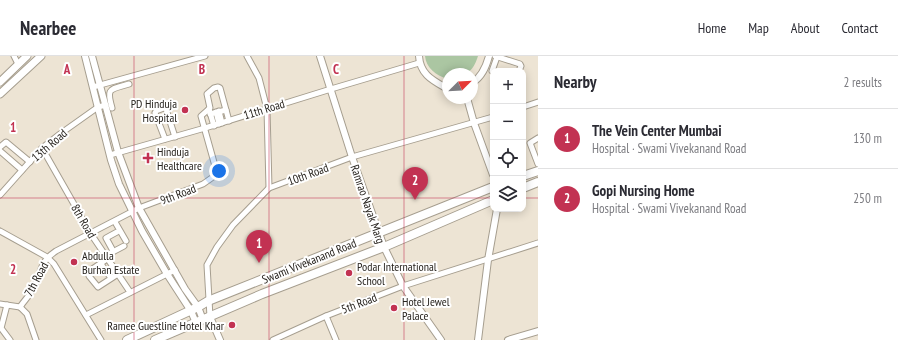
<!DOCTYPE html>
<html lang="en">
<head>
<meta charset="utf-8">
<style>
  body { margin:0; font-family:"PT Sans Narrow",sans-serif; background:#f2f2f3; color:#2b2b33 }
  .controls { position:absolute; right:12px; top:12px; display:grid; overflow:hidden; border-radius:8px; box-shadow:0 2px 10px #0003 }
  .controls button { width:36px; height:36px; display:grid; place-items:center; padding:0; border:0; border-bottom:1px solid #e1e1e2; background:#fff; color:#2b2b33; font:20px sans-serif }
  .compass { position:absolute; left:442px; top:12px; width:36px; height:36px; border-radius:50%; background:#fff; box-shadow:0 2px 10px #0003; rotate:66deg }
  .you { position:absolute; left:219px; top:115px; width:14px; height:14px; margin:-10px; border:3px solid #fff; border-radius:50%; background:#1a73e8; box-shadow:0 0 0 6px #1a73e833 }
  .badge { display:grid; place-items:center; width:26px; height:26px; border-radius:50%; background:#c23252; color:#fff; font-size:13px; font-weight:700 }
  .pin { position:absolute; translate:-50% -33px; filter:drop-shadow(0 1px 2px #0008) }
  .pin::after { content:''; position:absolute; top:21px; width:14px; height:12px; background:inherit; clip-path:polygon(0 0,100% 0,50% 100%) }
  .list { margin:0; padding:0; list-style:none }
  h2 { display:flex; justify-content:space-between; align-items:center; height:52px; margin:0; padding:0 16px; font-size:17px }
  h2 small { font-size:13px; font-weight:400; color:#7c7c81 }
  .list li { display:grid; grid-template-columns:26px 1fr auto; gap:12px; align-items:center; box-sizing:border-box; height:60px; padding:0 16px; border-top:1px solid #e1e1e2 }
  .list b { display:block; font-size:15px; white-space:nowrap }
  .list p { margin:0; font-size:13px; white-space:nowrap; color:#7c7c81 }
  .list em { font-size:13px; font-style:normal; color:#7c7c81 }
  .icon { flex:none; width:22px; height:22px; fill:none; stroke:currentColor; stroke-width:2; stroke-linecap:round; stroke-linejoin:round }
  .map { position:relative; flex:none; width:538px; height:284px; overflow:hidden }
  header { display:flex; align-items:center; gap:24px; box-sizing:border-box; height:56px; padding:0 20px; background:#fff; border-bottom:1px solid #e1e1e2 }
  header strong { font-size:19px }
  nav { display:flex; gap:22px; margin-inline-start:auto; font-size:14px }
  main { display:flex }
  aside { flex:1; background:#fff }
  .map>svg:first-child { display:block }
  .green { fill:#abc6a2 }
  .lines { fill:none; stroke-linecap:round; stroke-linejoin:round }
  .minor-casing { stroke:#a69e8f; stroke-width:7 }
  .tertiary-casing { stroke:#a69e8f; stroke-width:8 }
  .secondary-casing { stroke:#a69e8f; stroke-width:9 }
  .primary-casing { stroke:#a69e8f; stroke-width:10 }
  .minor { stroke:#fff; stroke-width:5 }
  .tertiary { stroke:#fff; stroke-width:6 }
  .secondary { stroke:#fff; stroke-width:7 }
  .primary { stroke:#fff; stroke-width:8 }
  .grid { fill:none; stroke:#c23252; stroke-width:1; stroke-opacity:0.55 }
  .poi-dot { fill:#c23252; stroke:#fff; stroke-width:1.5 }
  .labels { text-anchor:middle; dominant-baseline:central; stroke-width:4; stroke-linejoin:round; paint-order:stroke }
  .poi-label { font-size:12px; fill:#27231e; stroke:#fff; text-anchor:start }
  .street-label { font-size:12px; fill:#27231e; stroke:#fff }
  .grid-label { font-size:13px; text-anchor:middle; font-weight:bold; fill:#c23252; stroke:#fff; stroke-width:4; stroke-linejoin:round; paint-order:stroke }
</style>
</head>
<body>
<header>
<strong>Nearbee</strong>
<nav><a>Home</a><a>Map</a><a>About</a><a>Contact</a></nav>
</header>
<main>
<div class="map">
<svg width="538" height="284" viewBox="0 0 538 284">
  <rect width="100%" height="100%" fill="#ede4d4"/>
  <path class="green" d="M425,0H478C472,19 466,18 448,18V23H447C436,19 426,12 425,0Z"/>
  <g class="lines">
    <g class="minor-casing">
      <g id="minor">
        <path d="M14,0L18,8"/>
        <path d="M247,0L259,22L267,53L269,132"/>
        <path d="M495,0L520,8L521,10L519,15"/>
        <path d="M492,15L497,1"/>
        <path d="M93,31L205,0"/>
        <path d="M523,51L538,46"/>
        <path d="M112,52C106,31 110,34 129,28"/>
        <path d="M209,53L214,70"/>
        <path d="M156,55L164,52L166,53L175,81"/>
        <path d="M219,55L222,67"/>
        <path d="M216,56L219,68"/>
        <path d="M155,57L165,83"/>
        <path d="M210,58L226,54"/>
        <path d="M538,82L530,87L538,108"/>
        <path d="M0,91L6,86L30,106"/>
        <path d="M42,92L91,178L130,236"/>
        <path d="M0,95L22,114"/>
        <path d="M110,99L205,72L331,33L419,7"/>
        <path d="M0,139L42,92L60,78L98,51L106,49"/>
        <path d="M115,166L126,185"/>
        <path d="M0,175L47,201L54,208L101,284"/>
        <path d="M112,193L106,182L117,176"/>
        <path d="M105,200L124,190"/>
        <path d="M107,203L88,216L89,220L98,231L118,218"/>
        <path d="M101,208L111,222"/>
        <path d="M0,248L20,251"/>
        <path d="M7,249L1,272L10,284"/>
        <path d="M20,251C24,245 30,239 33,233C43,216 37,208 56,195L139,152L203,128L213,121L215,110L201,60L210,52L207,38L214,32L218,31L220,32L229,65"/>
        <path d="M20,251L27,258L36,284"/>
        <path d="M86,259L175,214"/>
        <path d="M326,260L336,284"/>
        <path d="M210,261L207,209L217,191L233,169L269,132L352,101L493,61"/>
        <path d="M273,284L326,260L403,230L538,187"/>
      </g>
    </g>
    <g class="tertiary-casing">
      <g id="tertiary">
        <path d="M85,0L111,104L119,128L142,175L167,218L191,255L196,267"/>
        <path d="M92,0L118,96L139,152L185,233L198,251L203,264"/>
        <path d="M320,0L352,101L384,191L403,230L441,284"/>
        <path d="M419,0C420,18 432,24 446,32H448"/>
        <path d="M472,27C482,21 486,11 489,0"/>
        <path d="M467,42L474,67L493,119"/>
        <path d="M210,261L220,284"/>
        <path d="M478,284L488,204L497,153"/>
        <path d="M508,284L538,275"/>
      </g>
    </g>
    <g class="secondary-casing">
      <g id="secondary">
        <path d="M0,26L27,0"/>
        <path d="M0,38L41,0"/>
      </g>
    </g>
    <g class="primary-casing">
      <g id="primary">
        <path d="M523,120L538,115"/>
        <path d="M523,132L538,126"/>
        <path d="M127,284L198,251L208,245L493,131"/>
        <path d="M155,284L262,238L384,191L493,144"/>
      </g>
    </g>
    <use href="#minor" class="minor"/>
    <use href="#tertiary" class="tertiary"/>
    <use href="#secondary" class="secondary"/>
    <use href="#primary" class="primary"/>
  </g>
  <path class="grid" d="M134,0V284M269,0V284M404,0V284M0,142H493M523,142H538"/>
  <g class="poi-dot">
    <circle cx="185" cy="54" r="4"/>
    <path d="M146 96h4v4h4v4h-4v4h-4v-4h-4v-4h4z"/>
    <circle cx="74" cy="206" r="4"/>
    <circle cx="349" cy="217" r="4"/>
    <circle cx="394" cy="252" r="4"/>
    <circle cx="232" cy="269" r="4"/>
  </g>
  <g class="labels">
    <g class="poi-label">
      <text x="177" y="47" text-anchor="end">PD Hinduja<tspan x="177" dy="14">Hospital</tspan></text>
      <text x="157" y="95">Hinduja<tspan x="157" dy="14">Healthcare</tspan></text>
      <text x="82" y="199">Abdulla<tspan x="82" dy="14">Burhan Estate</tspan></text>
      <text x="357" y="210">Podar International<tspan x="357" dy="14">School</tspan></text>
      <text x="402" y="245">Hotel Jewel<tspan x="402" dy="14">Palace</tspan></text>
      <text x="224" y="269" text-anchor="end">Ramee Guestline Hotel Khar</text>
    </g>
    <g class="street-label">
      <text transform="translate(264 53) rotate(-17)">11th Road</text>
      <text transform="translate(49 89) rotate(-41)">13th Road</text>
      <text transform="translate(308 118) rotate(-20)">10th Road</text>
      <text transform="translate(178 138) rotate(-21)">9th Road</text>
      <text transform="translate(368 148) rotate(71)">Ramrao Nayak Marg</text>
      <text transform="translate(84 165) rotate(60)">8th Road</text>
      <text transform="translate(309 205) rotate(-22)">Swami Vivekanand Road</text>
      <text transform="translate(36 223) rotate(-62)">7th Road</text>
      <text transform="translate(359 247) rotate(-21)">5th Road</text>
    </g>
  </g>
  <g class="grid-label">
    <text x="67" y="18">A</text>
    <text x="202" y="18">B</text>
    <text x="336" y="18">C</text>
    <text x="13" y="76">1</text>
    <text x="13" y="218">2</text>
  </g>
</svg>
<div class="controls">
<button>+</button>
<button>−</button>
<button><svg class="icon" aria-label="locate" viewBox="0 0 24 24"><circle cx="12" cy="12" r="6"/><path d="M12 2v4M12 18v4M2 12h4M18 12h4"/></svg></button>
<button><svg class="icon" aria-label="layers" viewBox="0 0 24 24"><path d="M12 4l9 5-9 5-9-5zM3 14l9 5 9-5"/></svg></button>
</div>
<svg class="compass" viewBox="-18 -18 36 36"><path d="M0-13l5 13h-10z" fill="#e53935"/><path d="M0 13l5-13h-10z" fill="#7c7c81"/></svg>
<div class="you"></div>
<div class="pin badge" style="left:259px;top:207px">1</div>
<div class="pin badge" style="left:415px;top:144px">2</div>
</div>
<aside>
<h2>Nearby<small>2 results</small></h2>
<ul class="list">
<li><span class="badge">1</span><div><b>The Vein Center Mumbai</b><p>Hospital · Swami Vivekanand Road</p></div><em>130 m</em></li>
<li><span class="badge">2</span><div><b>Gopi Nursing Home</b><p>Hospital · Swami Vivekanand Road</p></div><em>250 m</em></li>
</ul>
</aside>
</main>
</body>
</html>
